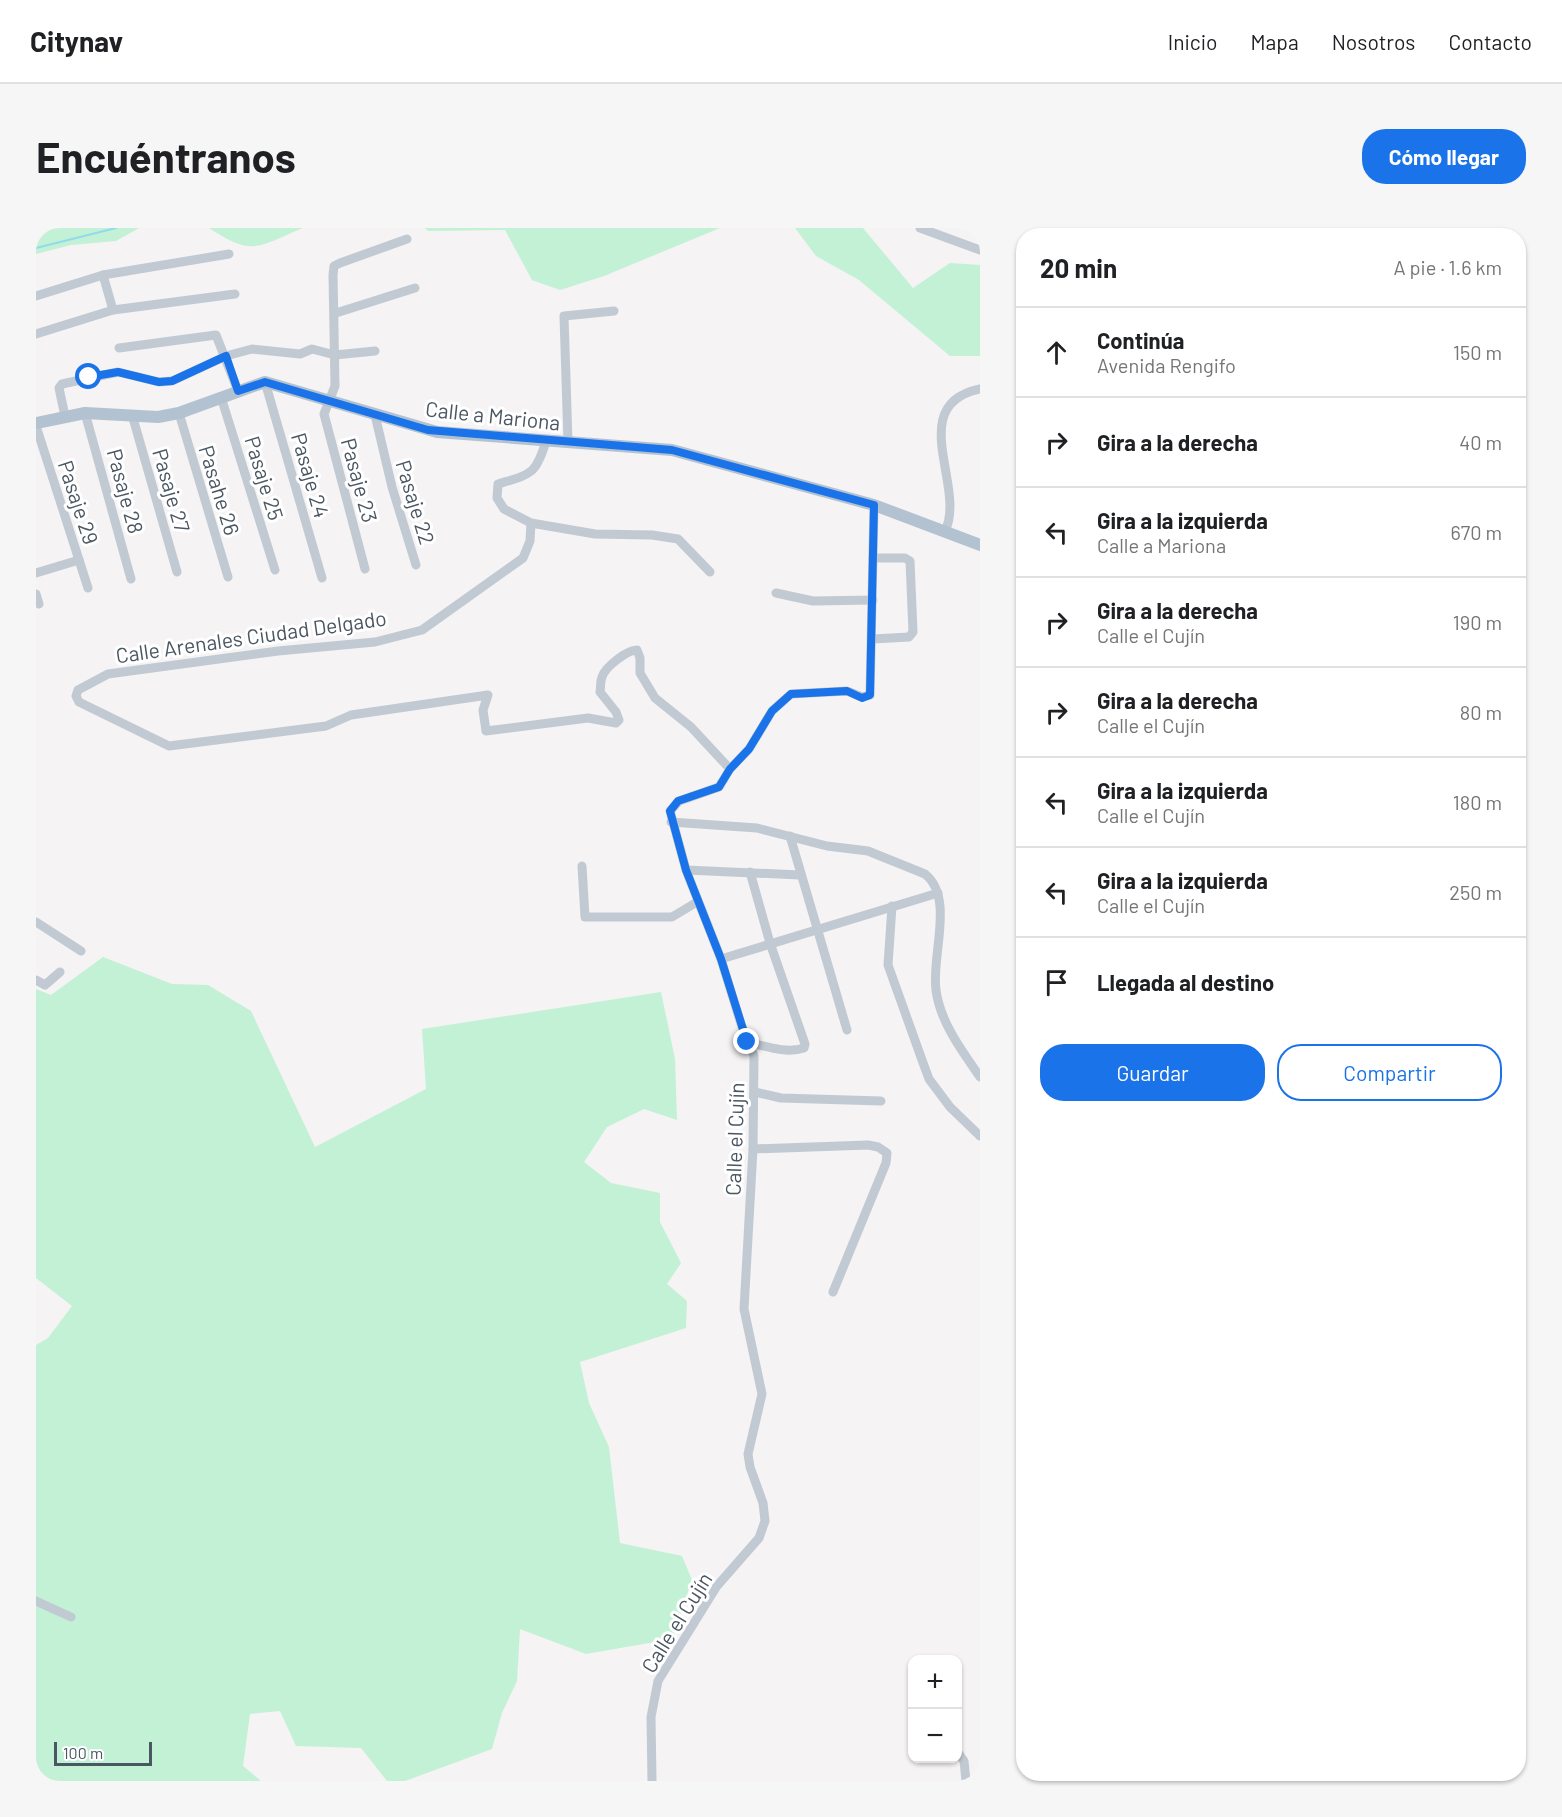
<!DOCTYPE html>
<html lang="es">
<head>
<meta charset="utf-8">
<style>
  body { margin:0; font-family:Barlow,sans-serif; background:#f6f6f6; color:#202124 }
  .controls { position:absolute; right:18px; bottom:18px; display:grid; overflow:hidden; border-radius:12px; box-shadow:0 2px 4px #0004 }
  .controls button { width:54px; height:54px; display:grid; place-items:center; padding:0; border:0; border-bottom:2px solid #e0e0e0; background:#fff; color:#202124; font:30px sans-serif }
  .scale { position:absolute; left:18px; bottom:15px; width:98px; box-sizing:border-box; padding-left:6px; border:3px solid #4a5661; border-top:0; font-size:16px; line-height:21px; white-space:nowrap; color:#4a5661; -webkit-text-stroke:4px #fff; paint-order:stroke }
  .stop { position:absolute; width:18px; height:18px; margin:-14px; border:4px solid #1a73e8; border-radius:50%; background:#fff }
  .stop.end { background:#1a73e8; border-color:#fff; box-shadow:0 2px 6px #0008 }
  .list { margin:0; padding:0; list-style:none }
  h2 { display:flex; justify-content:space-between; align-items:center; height:78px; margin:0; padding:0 24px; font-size:26px }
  h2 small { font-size:20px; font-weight:400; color:#757577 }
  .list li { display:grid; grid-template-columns:39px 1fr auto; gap:18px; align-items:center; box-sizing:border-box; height:90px; padding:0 24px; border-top:2px solid #e0e0e0 }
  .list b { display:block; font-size:22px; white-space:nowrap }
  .list p { margin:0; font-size:20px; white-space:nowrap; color:#757577 }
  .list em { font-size:20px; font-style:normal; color:#757577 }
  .actions { display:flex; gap:12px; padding:18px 24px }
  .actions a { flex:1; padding:14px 0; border:2px solid #1a73e8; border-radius:24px; text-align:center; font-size:21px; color:#1a73e8 }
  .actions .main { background:#1a73e8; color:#fff }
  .icon { flex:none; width:33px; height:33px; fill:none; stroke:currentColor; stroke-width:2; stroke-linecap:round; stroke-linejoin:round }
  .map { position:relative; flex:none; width:944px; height:1553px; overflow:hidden; border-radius:24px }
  header { display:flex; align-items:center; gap:36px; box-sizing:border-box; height:84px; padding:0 30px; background:#fff; border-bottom:2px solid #e0e0e0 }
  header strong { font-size:28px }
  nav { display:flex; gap:33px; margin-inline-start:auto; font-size:21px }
  .intro { display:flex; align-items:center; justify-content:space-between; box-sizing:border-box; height:144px; padding:0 36px }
  h1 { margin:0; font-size:42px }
  .button { padding:15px 27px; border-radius:24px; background:#1a73e8; color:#fff; font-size:21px; font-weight:700 }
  main { display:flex; gap:36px; padding:0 36px }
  aside { flex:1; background:#fff; border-radius:24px; box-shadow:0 2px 4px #0004 }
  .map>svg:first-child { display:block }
  .green { fill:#c3f1d5 }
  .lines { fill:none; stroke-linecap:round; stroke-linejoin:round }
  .stream { stroke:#90daee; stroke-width:2 }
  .minor { stroke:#c1cad2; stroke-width:9 }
  .major { stroke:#b3c2d1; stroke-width:12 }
  .route { stroke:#1a73e8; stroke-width:8 }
  .labels { text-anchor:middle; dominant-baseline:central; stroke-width:6; stroke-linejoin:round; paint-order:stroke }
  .street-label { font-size:21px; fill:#4a5661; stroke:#fff }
</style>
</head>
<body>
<header>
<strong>Citynav</strong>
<nav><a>Inicio</a><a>Mapa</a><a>Nosotros</a><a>Contacto</a></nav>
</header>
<div class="intro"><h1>Encuéntranos</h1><a class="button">Cómo llegar</a></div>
<main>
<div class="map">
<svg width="944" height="1553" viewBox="0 0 944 1553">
  <rect width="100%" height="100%" fill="#f5f3f3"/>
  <g class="green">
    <path d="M0,0H103L80,13L35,17L0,26Z"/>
    <path d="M173,0H267C221,19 217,29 173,0Z"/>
    <path d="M389,0H684L568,48L524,62L496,52L469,2L392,3Z"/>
    <path d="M759,0H827L877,60L914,35L944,37V128H914L823,52L780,28Z"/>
    <path d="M67,729L136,756L172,757L215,783L279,919L390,861L386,801L625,764L639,831L641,892L608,881L571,899L548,934L575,955L624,965V994L645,1035L631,1056L651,1073L650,1100L544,1134L553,1175L573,1219L584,1315L646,1328L656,1352L636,1411L550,1426L484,1401L481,1453L466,1485L456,1521L369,1553H351L325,1520L260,1518L244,1483L214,1486L207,1538L225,1553H0V1117L12,1110L36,1078L0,1050V761L15,767Z"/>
  </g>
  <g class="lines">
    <path class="stream" d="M0,20L80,0"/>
    <g class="minor">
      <path d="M884,0L944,22"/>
      <path d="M67,47L77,82"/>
      <path d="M0,68L67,47L193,26"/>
      <path d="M300,85L379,60"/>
      <path d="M0,106L77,82L199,66"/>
      <path d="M83,120L180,107L202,163"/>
      <path d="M229,154L286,350"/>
      <path d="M185,169L239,342"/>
      <path d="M49,185L95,351"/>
      <path d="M143,185L192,349"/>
      <path d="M339,187L356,259L380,337"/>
      <path d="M29,188L23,160L26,156L82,144L123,154L136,153L190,128L216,121L264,126L276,121L299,127L339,123"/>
      <path d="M97,190L141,344"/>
      <path d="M0,198L52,360"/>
      <path d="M510,213C500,247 495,246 462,256L461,270L468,281L495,295L559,306L616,307L642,311L674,344"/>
      <path d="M532,214L528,88L578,83"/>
      <path d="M495,295L494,313L487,330L386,402L339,414L242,423L72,446L42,462L40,468L43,474L133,518L290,498L315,487L452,467L447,482L450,503L552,490L580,495L583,492L580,484L564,464C565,459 564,454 566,449C569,439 591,422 601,422L604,430V445L619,470L655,499L694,541"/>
      <path d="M909,303C931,259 868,177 944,161"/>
      <path d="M329,341L288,186L299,158L297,47L298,38L304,35L371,11"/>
      <path d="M0,345L43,332"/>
      <path d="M740,365L777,373L837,372"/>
      <path d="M0,366L3,376"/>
      <path d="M837,411L873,409L877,404L874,333L869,330H837"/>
      <path d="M635,594L721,600L791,618L832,623L889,646C919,670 895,728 900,762C904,794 926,823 944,849"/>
      <path d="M754,608L811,802"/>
      <path d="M546,638L549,689H636L661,674"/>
      <path d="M650,642L764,647"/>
      <path d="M856,678L852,737L886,832L893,851L914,879L944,908"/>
      <path d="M0,694L45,723"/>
      <path d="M685,731L902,665"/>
      <path d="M0,752L9,757L24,744"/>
      <path d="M711,814C729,818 750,826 768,820L769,816L734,715L714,644"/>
      <path d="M719,864L745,870L845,873"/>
      <path d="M717,921L832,917L842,919L851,925L850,935L797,1064"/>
      <path d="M0,1373L35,1389"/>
      <path d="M921,1523L928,1533L930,1553"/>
      <path d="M616,1553L615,1489L622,1453L681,1358L723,1310L729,1293L727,1275L714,1239L712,1226L726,1166L708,1081L717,921L718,828L706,799L685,731L650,642L634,583L643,573L683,559L694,541L713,521L736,483L755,466L811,463L826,469L834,467L838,277"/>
    </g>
    <path class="major" d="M0,195L49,185L122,189L143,185L229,154L401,204L636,222L838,277L944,317"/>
  </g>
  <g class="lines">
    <path class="route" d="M53,149L82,144L123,154L136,153L190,128L202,163L229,154L392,202L636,222L838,277L834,467L826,470L811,463L755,466L736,483L713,521L694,541L683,559L642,573L634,583L650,642L685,731L711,814"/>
  </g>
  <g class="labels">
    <g class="street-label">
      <text transform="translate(457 187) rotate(6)">Calle a Mariona</text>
      <text transform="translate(275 247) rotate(74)">Pasaje 24</text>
      <text transform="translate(229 250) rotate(73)">Pasaje 25</text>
      <text transform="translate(324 252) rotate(75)">Pasaje 23</text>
      <text transform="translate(136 262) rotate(74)">Pasaje 27</text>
      <text transform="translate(184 262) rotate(73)">Pasahe 26</text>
      <text transform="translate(90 263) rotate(75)">Pasaje 28</text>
      <text transform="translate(43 274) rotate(72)">Pasaje 29</text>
      <text transform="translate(380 274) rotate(73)">Pasaje 22</text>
      <text transform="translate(215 408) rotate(-8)">Calle Arenales Ciudad Delgado</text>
      <text transform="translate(698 911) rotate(-88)">Calle el Cujín</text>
      <text transform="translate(640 1394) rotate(-58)">Calle el Cujín</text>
    </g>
  </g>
</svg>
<div class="controls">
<button>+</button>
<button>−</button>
</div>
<div class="scale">100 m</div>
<div class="stop" style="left:53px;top:149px"></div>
<div class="stop end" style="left:711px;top:814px"></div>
</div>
<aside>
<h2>20 min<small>A pie · 1.6 km</small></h2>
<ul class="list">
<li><svg class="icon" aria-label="ahead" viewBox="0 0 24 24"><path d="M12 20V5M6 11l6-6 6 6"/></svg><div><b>Continúa</b><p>Avenida Rengifo</p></div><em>150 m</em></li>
<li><svg class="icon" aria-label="right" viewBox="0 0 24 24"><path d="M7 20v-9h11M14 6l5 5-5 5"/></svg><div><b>Gira a la derecha</b></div><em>40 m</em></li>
<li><svg class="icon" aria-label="left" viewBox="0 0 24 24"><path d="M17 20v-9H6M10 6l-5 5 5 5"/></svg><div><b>Gira a la izquierda</b><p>Calle a Mariona</p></div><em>670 m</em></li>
<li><svg class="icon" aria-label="right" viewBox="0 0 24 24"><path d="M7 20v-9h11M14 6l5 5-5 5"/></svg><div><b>Gira a la derecha</b><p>Calle el Cujín</p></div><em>190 m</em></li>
<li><svg class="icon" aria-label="right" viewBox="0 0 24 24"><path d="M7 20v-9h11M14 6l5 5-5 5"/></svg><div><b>Gira a la derecha</b><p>Calle el Cujín</p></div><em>80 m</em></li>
<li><svg class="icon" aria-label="left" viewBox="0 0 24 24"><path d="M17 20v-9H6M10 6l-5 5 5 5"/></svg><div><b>Gira a la izquierda</b><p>Calle el Cujín</p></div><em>180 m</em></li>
<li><svg class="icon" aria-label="left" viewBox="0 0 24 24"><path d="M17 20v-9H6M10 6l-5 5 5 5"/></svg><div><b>Gira a la izquierda</b><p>Calle el Cujín</p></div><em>250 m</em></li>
<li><svg class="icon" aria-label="arrive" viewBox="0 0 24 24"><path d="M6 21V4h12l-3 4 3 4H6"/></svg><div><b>Llegada al destino</b></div></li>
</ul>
<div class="actions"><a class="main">Guardar</a><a>Compartir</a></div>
</aside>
</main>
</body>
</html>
